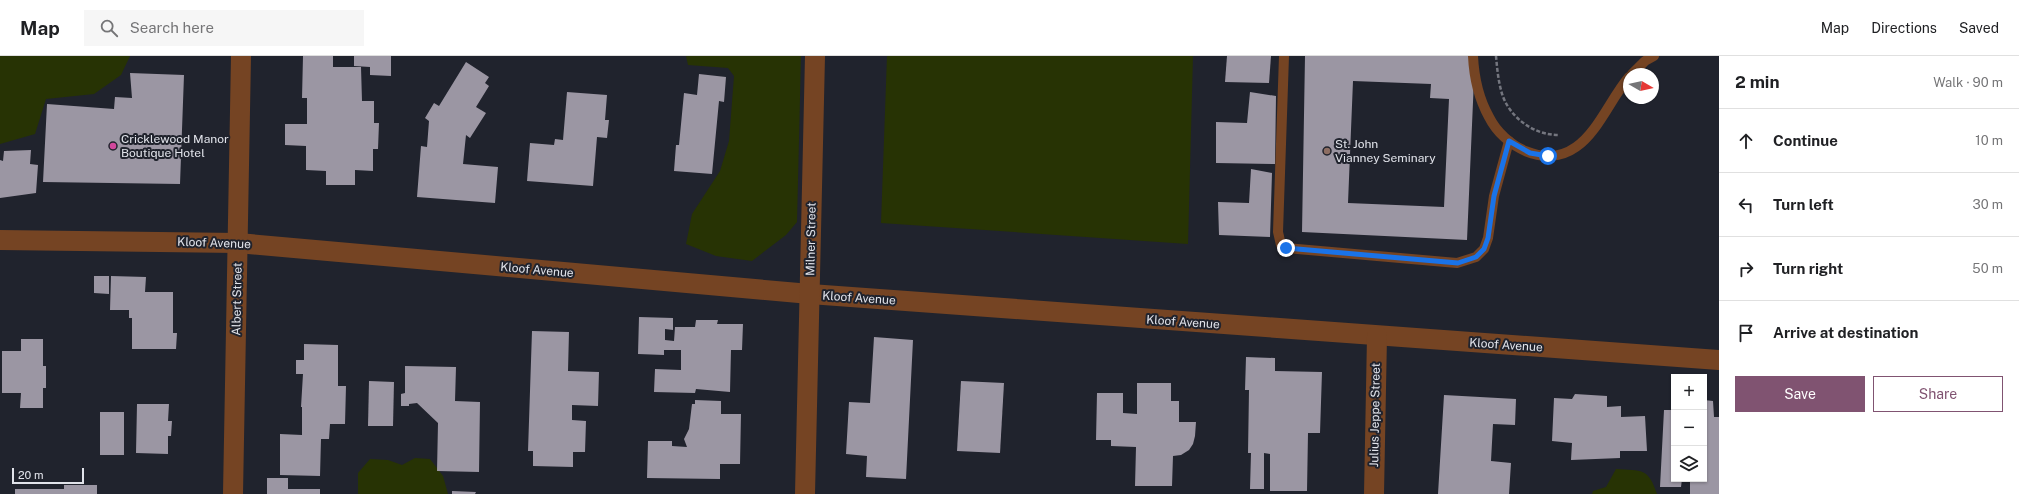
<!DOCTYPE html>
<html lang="en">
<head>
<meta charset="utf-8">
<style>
  body { margin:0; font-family:"Public Sans",sans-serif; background:#f6f6f6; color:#202124 }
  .controls { position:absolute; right:12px; bottom:12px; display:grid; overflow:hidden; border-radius:0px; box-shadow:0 1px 3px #0004 }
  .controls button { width:36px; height:36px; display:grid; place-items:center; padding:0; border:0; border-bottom:1px solid #e0e0e0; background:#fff; color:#202124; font:20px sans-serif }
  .compass { position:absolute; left:1623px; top:12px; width:36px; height:36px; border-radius:50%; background:#fff; box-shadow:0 1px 3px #0004; rotate:99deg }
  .scale { position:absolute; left:12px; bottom:10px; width:72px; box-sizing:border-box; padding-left:4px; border:2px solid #e1e3ea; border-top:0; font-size:11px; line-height:14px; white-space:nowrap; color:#e1e3ea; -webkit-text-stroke:3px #20232d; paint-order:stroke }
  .stop { position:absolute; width:12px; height:12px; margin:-9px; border:3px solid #1a73e8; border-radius:50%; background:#fff }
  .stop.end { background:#1a73e8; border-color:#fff; box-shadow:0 1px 4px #0008 }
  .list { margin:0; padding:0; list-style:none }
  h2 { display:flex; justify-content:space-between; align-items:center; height:52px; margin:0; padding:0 16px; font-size:17px }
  h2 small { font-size:13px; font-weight:400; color:#757577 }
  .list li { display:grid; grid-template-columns:26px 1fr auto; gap:12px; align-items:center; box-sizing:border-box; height:64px; padding:0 16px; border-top:1px solid #e0e0e0 }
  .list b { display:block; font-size:15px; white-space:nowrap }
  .list em { font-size:13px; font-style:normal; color:#757577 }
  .actions { display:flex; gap:8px; padding:12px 16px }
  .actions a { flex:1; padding:9px 0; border:1px solid #805371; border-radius:0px; text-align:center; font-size:14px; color:#805371 }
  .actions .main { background:#805371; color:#fff }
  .icon { flex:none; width:22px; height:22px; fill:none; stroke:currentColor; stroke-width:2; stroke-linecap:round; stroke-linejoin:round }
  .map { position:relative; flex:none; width:1719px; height:438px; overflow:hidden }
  header { display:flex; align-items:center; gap:24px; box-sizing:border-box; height:56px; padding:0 20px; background:#fff; border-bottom:1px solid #e0e0e0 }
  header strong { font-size:19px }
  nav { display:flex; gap:22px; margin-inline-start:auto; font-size:14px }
  .search { width:280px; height:36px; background:#f6f6f6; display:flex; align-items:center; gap:10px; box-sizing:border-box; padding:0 14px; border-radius:0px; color:#757577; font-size:15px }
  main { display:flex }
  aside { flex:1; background:#fff }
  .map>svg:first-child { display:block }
  .green { fill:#273304 }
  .building { fill:#9b96a3; fill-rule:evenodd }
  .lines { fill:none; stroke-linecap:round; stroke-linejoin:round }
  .path { stroke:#74767f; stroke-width:2.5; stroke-dasharray:4 2; stroke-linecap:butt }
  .service { stroke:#754423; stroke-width:10 }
  .minor { stroke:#754423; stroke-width:20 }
  .route { stroke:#1a73e8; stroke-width:5 }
  .hotel-dot { fill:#d1479c; stroke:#20232d; stroke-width:1.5 }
  .education-dot { fill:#8d6e63; stroke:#20232d; stroke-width:1.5 }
  .labels { text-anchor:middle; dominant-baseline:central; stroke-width:4; stroke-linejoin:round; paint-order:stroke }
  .poi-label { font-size:12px; fill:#e1e3ea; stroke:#20232d; text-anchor:start }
  .street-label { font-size:12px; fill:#e1e3ea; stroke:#20232d }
</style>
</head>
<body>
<header>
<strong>Map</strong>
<div class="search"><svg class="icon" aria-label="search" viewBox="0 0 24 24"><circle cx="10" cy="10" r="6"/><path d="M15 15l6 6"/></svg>Search here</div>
<nav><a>Map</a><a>Directions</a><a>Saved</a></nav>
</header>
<main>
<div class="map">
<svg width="1719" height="438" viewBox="0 0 1719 438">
  <rect width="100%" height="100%" fill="#20232d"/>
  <g class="green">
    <path d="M0,0H130L121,19L94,38L46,43L35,78L0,88Z"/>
    <path d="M686,0H801L797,166L786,179L752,205L716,200L686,188L692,158L720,115L729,85L734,20L728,12L688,9Z"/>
    <path d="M887,0H1193L1188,188L881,167Z"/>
    <path d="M415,402L430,403L443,420L448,438H358V417L370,403L388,404L402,409Z"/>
    <path d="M1616,413C1642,415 1648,411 1657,438H1592L1593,435L1606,431Z"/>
  </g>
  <g class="building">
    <path d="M303,0H333V11H361L362,45H374V67H379L378,93H373V115L355,114V129H326V115L306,114V90L285,89V68H307V42H302Z"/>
    <path d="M354,0H391V20L370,19V11L354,10Z"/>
    <path d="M1227,0H1271L1269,27L1225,26Z"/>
    <path d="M1305,0H1475L1467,184L1302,176ZM1353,25L1431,28L1430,42L1449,43L1444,151L1348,147Z"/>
    <path d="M466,6L489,21L485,27L489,30L476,51L486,57L470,82L466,79L463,108L498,111L495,147L417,141L421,90L427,91L429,65L425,62L434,47L439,50Z"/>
    <path d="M130,17L184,19L180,128L43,126L47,48L114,53L115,41L132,42Z"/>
    <path d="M699,18L726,21L724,46L719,45L712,118L674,115L676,89H679L684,37L697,39Z"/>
    <path d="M567,36L607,39L605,64H609L607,82L597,81L593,130L527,125L530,87L554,89L555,83L563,84Z"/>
    <path d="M1250,36L1276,40L1275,108L1216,107V66L1247,67Z"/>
    <path d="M31,94L30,108L38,109L36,137L0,142V104L3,105L4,95Z"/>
    <path d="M1251,113L1272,117L1270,181L1219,179L1218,146L1249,147Z"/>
    <path d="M94,220H109V238L94,237Z"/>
    <path d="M111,220L146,221L145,236H173V277H177L176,293H132V262H129V254H110Z"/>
    <path d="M639,261L673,262V274L665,273V284L674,285L675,271H695L696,264H718L717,268H743L742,294H731L730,336L696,333L695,337L654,336L655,313L681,314V294H664V299L638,298Z"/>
    <path d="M532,275L569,276L568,315L599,316L598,350L572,349V364L586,365L585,396H573V411L533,410V395H528Z"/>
    <path d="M874,281L913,284L906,423L866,421L867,400L846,398L849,346L870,347Z"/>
    <path d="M21,283H43V310H46V332H43V352H20L21,337H2V295H21Z"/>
    <path d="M304,288L338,289V330H346L345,368H330L329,383H321L320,420L280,419V378L302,379V351H301L303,318H296V304H304Z"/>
    <path d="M1246,301L1275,302V315L1322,316L1320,377H1308L1307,435H1270V398L1264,397V433H1250L1251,397H1248L1249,334H1245Z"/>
    <path d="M405,310L456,311L455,345L480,346L479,416L437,415L438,367L417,347L409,348V350H401V338L405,337Z"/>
    <path d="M369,325L394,326L393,370H368Z"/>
    <path d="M961,325L1004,327L1000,397L957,395Z"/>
    <path d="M1137,327H1171V345H1179V366H1196L1195,380L1193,388L1189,394L1181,399L1173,400L1172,430H1135L1136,391L1111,390V384H1096L1097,337H1123V357L1137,358Z"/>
    <path d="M1575,338L1607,340V351L1621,350V361L1645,360L1647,395H1620V402L1571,404L1572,387L1552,385L1554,342L1572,343Z"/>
    <path d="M1444,339L1516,343L1515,369L1493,368L1491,405L1511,407L1509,438H1438Z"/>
    <path d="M695,344L721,345V358H741L740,408H720V423L647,422L648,385H672V390L687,391L684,383L689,373L692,348H695Z"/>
    <path d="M1704,344L1713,345L1714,361H1719V438H1690V423H1704Z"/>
    <path d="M137,348H169L168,365H172L171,380H168V398L136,397Z"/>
    <path d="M1664,354H1674V423H1682L1681,431H1660Z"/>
    <rect x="100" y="356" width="24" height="43"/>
    <path d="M267,422H288V433H320V438H267Z"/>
    <path d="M64,429H97V438H15V433H64Z"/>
    <path d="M452,435L476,436L475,438H452Z"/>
  </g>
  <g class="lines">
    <path class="path" d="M1496,0C1497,11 1498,23 1501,34C1507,60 1533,79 1558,79"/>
    <g class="service">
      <path d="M1284,0L1278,176L1281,189L1286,192L1457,207L1476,201L1484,193L1488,182L1494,140L1509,85"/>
      <path d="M1473,0C1474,21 1479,43 1489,61C1504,91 1545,113 1576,91C1598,76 1611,42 1629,21"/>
      <path d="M1632,18L1645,5L1654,0"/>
    </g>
    <g class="minor">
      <path d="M0,184L238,187L810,238L1719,304"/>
      <path d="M233,438L241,0"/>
      <path d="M805,438L815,0"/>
      <path d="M1374,438L1377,280"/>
    </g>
  </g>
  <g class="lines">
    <path class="route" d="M1286,192L1458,207L1476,201L1484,193L1488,182L1494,140L1509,85L1530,97L1548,100"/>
  </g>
  <circle class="hotel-dot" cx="113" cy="90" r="4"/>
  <circle class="education-dot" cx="1327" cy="95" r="4"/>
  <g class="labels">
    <g class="poi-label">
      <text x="121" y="83">Cricklewood Manor<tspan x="121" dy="14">Boutique Hotel</tspan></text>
      <text x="1335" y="88">St. John<tspan x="1335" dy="14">Vianney Seminary</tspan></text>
    </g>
    <g class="street-label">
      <text transform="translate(811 183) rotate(-89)">Milner Street</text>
      <text transform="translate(214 187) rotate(2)">Kloof Avenue</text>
      <text transform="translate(537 214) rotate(5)">Kloof Avenue</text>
      <text transform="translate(859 242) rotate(4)">Kloof Avenue</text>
      <text transform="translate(237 243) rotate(-89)">Albert Street</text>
      <text transform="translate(1183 266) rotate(4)">Kloof Avenue</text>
      <text transform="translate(1506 289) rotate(4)">Kloof Avenue</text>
      <text transform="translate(1375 359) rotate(-89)">Julius Jeppe Street</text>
    </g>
  </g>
</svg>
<div class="controls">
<button>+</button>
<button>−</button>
<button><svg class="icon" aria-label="layers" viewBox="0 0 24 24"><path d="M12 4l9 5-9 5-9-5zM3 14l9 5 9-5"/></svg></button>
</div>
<svg class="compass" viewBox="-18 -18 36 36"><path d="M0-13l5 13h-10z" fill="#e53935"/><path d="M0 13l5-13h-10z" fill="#757577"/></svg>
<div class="scale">20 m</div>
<div class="stop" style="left:1548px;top:100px"></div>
<div class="stop end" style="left:1286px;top:192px"></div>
</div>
<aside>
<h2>2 min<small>Walk · 90 m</small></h2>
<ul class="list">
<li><svg class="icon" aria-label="ahead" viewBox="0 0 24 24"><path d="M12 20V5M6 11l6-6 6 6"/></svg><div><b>Continue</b></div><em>10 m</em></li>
<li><svg class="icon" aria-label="left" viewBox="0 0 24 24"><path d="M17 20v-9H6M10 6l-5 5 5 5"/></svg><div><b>Turn left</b></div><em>30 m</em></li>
<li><svg class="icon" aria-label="right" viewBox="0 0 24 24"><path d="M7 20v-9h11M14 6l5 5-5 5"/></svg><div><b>Turn right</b></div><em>50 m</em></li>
<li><svg class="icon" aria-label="arrive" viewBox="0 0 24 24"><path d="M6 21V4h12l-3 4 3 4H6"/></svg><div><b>Arrive at destination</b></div></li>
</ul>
<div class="actions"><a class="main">Save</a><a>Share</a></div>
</aside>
</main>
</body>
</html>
